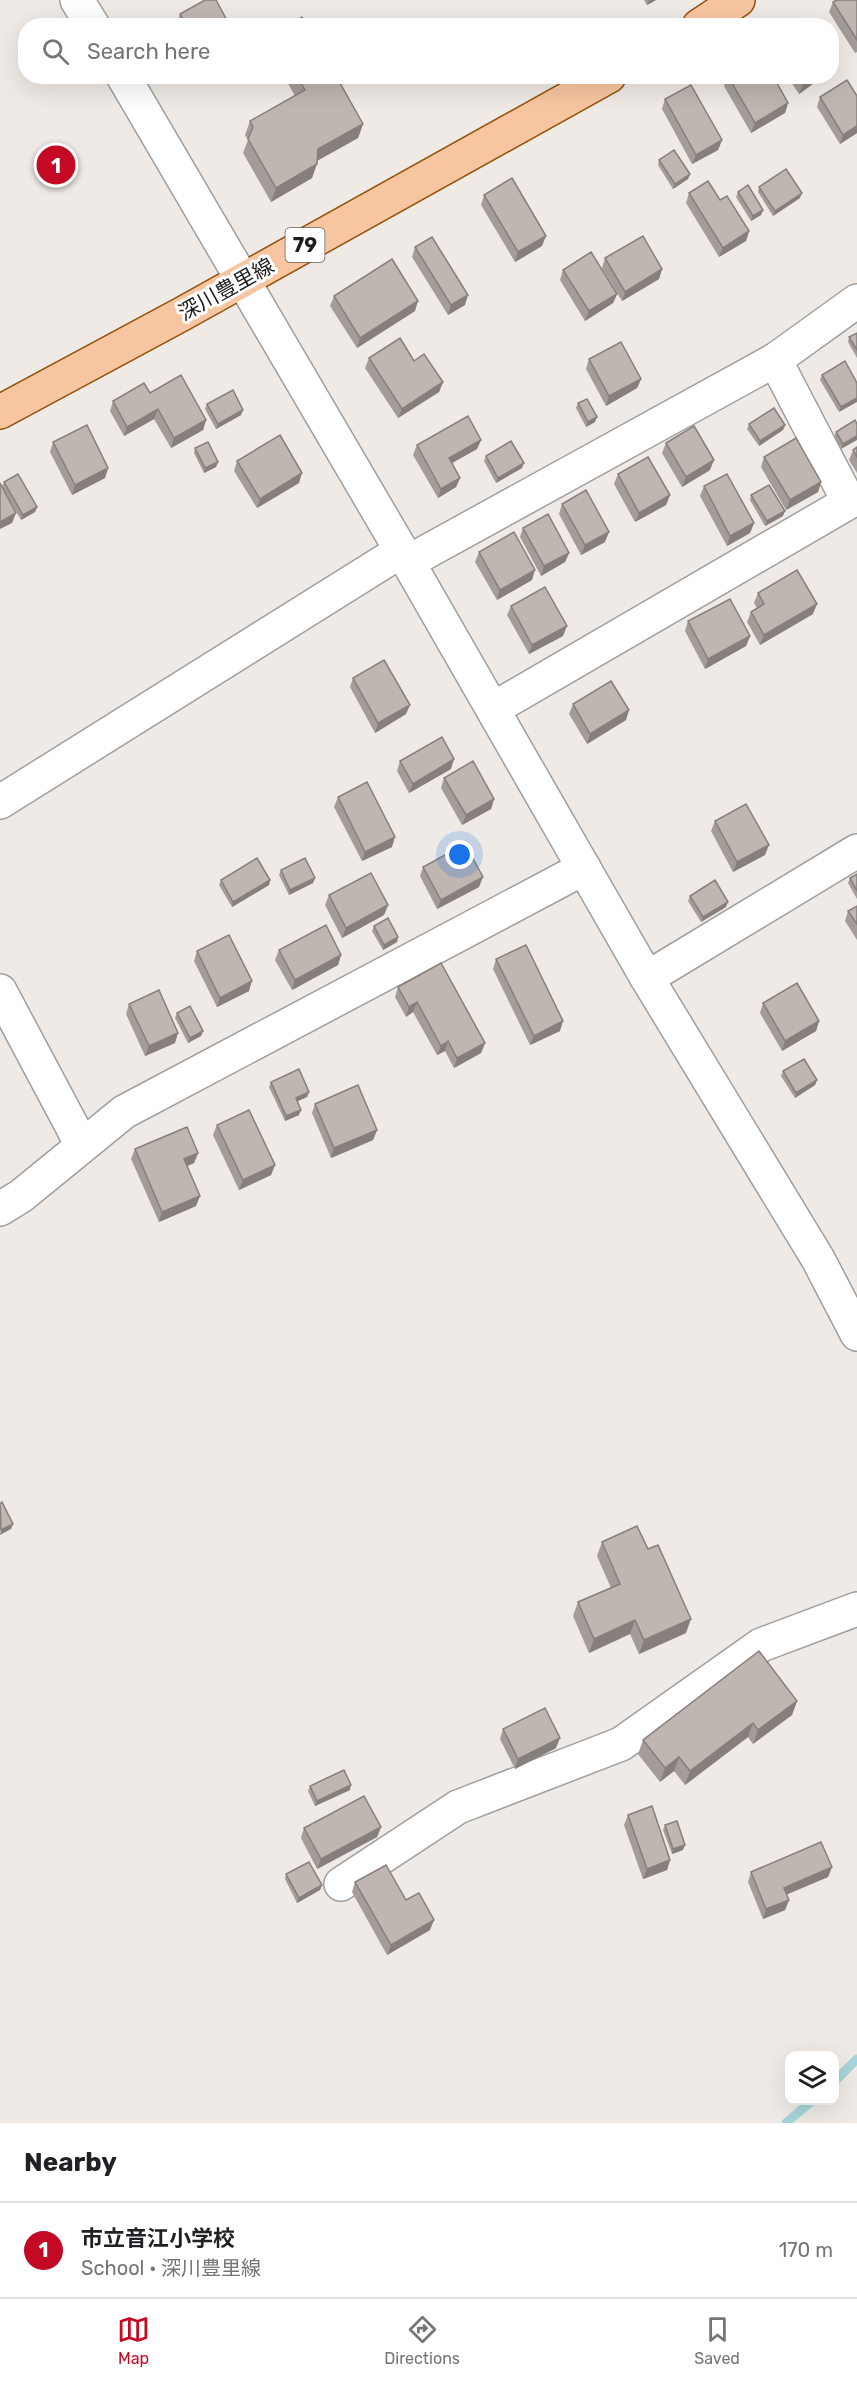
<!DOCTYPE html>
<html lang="en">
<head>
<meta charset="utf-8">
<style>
  body { margin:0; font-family:Rubik,"Noto Sans JP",sans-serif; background:#f2f2f2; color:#202124 }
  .controls { position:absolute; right:18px; bottom:18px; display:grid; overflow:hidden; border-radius:12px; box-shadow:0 6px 24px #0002 }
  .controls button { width:54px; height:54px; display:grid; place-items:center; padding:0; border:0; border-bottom:2px solid #e0e0e0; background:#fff; color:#202124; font:30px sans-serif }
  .you { position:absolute; left:460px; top:855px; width:21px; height:21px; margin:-15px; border:4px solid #fff; border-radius:50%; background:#1a73e8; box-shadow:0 0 0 9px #1a73e833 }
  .badge { display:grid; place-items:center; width:39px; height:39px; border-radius:50%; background:#c30923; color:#fff; font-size:20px; font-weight:700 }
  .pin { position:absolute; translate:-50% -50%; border:3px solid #fff; box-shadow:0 2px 6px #0006 }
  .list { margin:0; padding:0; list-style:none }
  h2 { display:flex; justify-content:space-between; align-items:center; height:78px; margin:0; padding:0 24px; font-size:26px }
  h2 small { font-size:20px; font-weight:400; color:#757577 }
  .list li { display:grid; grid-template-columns:39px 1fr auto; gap:18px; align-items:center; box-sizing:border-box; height:96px; padding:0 24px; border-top:2px solid #e0e0e0 }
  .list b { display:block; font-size:22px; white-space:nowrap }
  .list p { margin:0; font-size:20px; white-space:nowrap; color:#757577 }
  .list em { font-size:20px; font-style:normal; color:#757577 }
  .icon { flex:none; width:33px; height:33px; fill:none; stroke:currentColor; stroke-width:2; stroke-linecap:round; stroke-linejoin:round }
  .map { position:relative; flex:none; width:857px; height:2123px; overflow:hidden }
  .search { position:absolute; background:#fff; box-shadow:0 6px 24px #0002; left:18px; right:18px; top:18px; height:66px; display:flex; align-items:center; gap:15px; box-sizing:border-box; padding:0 21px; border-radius:24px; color:#757577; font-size:22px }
  .sheet { height:174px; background:#fff }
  nav { display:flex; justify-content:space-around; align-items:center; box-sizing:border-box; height:84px; border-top:2px solid #e0e0e0; background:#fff; font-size:16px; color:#757577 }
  nav a { display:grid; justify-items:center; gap:3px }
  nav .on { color:#c30923 }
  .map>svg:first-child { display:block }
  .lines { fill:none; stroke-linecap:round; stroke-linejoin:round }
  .stream { stroke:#a7d6da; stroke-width:9 }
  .minor-casing { stroke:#9f9f9f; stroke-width:36 }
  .major-casing { stroke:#925107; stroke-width:36 }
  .minor { stroke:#fff; stroke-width:33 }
  .major { stroke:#f7c6a1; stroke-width:33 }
  .wall { fill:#a49c98 }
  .shaded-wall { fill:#867f7c }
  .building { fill:#bfb5b1; stroke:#867f7c; stroke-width:1.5 }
  .labels { text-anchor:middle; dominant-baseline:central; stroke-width:6; stroke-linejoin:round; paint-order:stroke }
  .shield { fill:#fff; stroke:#626262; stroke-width:1.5 }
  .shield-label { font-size:20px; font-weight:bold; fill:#1e1e1e }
  .street-label { font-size:21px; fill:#1e1e1e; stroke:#fff }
</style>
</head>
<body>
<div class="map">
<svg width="857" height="2123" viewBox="0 0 857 2123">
  <rect width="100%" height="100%" fill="#efeae5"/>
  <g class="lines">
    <g class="stream">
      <path d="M834,2082L857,2059"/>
      <path d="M786,2123L813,2100"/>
    </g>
    <g class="minor-casing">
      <g id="minor">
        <path d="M77,0L93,26"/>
        <path d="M123,76L408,562L647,978L818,1259L857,1334"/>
        <path d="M408,562L775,360L857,301"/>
        <path d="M493,709L849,502L775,360"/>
        <path d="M0,802L401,551"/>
        <path d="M647,978L857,851"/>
        <path d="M0,991L82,1145"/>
        <path d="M0,1209L21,1196L124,1112L584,868"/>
        <path d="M341,1884L458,1807L621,1744L761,1645L857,1609"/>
      </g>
    </g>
    <g class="major-casing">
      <g id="major">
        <path d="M699,26L738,0"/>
        <path d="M0,412L182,314L609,76"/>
      </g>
    </g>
    <use href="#minor" class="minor"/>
    <use href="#major" class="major"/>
  </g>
  <g class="wall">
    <path d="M644,0H656L647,5Z"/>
    <path d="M857,0V52L855,53L829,12L833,2Z"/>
    <path d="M180,14L230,26H178L177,23Z"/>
    <path d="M284,76H336L363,124L358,138L317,161L312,178L271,202L243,153L248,140L245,135L250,121L295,96Z"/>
    <path d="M727,76H773L788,103L785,113L751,133L724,86Z"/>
    <path d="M787,76H824L799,94Z"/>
    <path d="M820,97L857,133L840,144L817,107Z"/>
    <path d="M665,99L722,140L718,150L692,164L662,109Z"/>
    <path d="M659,160L690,174L688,179L673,189L658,165Z"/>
    <path d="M759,187L800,198L773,216L758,192Z"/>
    <path d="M738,192L763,210L761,215L751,221L736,197Z"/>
    <path d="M689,193L720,200L749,231L746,241L719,257L686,203Z"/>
    <path d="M484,195L542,246L515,262L481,205Z"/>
    <path d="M415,247L465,305L448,315L412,257Z"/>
    <path d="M605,258L662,269L659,279L622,301L602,268Z"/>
    <path d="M563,270L617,294L613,303L585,321L560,280Z"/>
    <path d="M334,296L415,311L357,348L330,306Z"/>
    <path d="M857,333V358L848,342L849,337Z"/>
    <path d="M369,358L414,361L443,382L439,392L398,418L365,368Z"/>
    <path d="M589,359L641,379L637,388L606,406L586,369Z"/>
    <path d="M822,375L857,383L839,412L820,380Z"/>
    <path d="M150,393L206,420L203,430L171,448L154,419L124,436L110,411L113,401Z"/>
    <path d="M578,403L595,422L586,427L576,408Z"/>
    <path d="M207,404L241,415L216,429L205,409Z"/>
    <path d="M855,420L841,449L834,437L836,432Z"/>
    <path d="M749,424L785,425L783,430L759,446L747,429Z"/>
    <path d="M481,440L477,449L452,463L460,478L456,487L438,498L413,455L417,445Z"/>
    <path d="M53,442L108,468L105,478L72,495L50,452Z"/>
    <path d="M666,443L710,470L682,487L662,453Z"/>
    <path d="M857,447V473L849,460L853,450Z"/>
    <path d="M195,448L218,462L216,467L204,473L194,453Z"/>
    <path d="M486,456L522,468L496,483L484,461Z"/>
    <path d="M764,457L821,482L818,492L786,510L761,467Z"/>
    <path d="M237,461L299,483L257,508L234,471Z"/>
    <path d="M618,474L670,495L666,505L635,522L614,484Z"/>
    <path d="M4,482L37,507L35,512L21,520L2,487Z"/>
    <path d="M704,486L754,523L750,533L727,546L700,496Z"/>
    <path d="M751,495L783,516L765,526L750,500Z"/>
    <path d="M562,504L605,542L581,555L559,514Z"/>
    <path d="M523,528L569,553L565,562L541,576L520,537Z"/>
    <path d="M479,552L532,580L497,600L475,562Z"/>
    <path d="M758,593L813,614L760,645L747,622L751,612L757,608L754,603Z"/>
    <path d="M511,606L563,636L529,654L507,615Z"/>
    <path d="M688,621L750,636L746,646L705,669L685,631Z"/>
    <path d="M353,678L406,714L375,733L350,687Z"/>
    <path d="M573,704L626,720L587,744L569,714Z"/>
    <path d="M400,761L451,769L409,793L397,771Z"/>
    <path d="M444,778L494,799L491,809L462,825L441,788Z"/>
    <path d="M338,797L392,847L362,861L334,807Z"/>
    <path d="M715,821L765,855L733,872L711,831Z"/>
    <path d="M423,867L479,887L437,909L420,876Z"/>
    <path d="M281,870L313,883L289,895L279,875Z"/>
    <path d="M857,874V899L848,883L850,878Z"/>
    <path d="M221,880H270L269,885L232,907L219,885Z"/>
    <path d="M329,895L388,905L384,915L342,938L325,905Z"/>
    <path d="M690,896L726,907L701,922L688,901Z"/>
    <path d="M857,906V940L845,921L848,911Z"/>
    <path d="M374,926L398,937L397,942L383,950L372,931Z"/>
    <path d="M279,950L341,955L338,965L292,990L275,960Z"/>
    <path d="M197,951L249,991L217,1007L194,961Z"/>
    <path d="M496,959L560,1031L530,1045L493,969Z"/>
    <path d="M398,987L485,1043L481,1053L454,1068L445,1051L437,1055L413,1012L406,1017L395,997Z"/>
    <path d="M763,1003L819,1021L816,1031L782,1051L760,1013Z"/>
    <path d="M129,1004L175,1043L145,1056L126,1014Z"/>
    <path d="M177,1013L203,1031L201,1036L188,1043L175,1018Z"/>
    <path d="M783,1071L817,1080L815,1085L795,1098L781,1076Z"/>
    <path d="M271,1082L309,1092L307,1097L297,1101L299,1115L285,1121L269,1087Z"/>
    <path d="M315,1104L377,1130L373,1140L331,1158L312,1113Z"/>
    <path d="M217,1125L275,1165L271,1175L239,1190L213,1135Z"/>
    <path d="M135,1149L198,1153L194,1163L187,1166L196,1206L159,1222L131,1159Z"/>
    <path d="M602,1542L686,1633L639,1654L630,1634L589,1653L573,1616L578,1602L611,1588L597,1556Z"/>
    <path d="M797,1701L792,1715L753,1744L748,1737L685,1785L674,1771L660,1782L638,1754L643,1740Z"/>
    <path d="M503,1729L556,1748L515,1769L500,1739Z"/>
    <path d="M310,1786L350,1790L315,1806L308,1791Z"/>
    <path d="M628,1815L670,1860L667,1870L643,1879L624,1825Z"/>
    <path d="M665,1825L683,1850L672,1854L663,1830Z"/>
    <path d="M381,1827L377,1837L317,1869L301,1838L304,1828Z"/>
    <path d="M832,1867L828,1877L786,1895L789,1900L785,1910L763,1919L748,1882L751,1872Z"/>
    <path d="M286,1874L322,1885L320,1890L297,1903L285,1879Z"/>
    <path d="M355,1882L406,1900L430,1930L387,1955L352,1892Z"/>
  </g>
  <g class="shaded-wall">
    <path d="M649,0H656L647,5Z"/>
    <path d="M814,76H824L799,94L803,84Z"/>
    <path d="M788,103L785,113L751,133L755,123Z"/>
    <path d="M363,124L358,138L313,163L318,149Z"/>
    <path d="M857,126V133L840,144L843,135Z"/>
    <path d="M722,140L718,150L692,164L696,155Z"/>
    <path d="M317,164L312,178L271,202L276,188Z"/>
    <path d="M690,174L688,179L673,189L675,184Z"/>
    <path d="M802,193L800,198L773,216L775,211Z"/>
    <path d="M763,210L761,215L751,221L753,216Z"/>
    <path d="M749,231L746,241L719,257L723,248Z"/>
    <path d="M546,236L542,246L515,262L518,252Z"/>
    <path d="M662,269L659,279L622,301L625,292Z"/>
    <path d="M617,294L613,303L585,321L589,311Z"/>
    <path d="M468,295L465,305L448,315L451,305Z"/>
    <path d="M418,301L415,311L357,348L360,338Z"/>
    <path d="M641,379L637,388L606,406L609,396Z"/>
    <path d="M443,382L439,392L398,418L402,409Z"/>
    <path d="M857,398V402L839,412L841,407Z"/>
    <path d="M158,409L154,419L124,436L127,427Z"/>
    <path d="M243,410L241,415L216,429L218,424Z"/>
    <path d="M597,417L595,422L586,427L588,422Z"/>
    <path d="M206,420L203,430L171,448L174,438Z"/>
    <path d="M785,425L783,430L759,446L760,441Z"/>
    <path d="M857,436V440L841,449L843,444Z"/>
    <path d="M481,440L477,449L445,467L449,458Z"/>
    <path d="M714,460L710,470L682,487L686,477Z"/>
    <path d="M218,462L216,467L204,473L205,468Z"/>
    <path d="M524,463L522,468L496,483L498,478Z"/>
    <path d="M108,468L105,478L72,495L75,485Z"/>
    <path d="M302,473L299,483L257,508L260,499Z"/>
    <path d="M460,478L456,487L438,498L441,489Z"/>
    <path d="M821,482L818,492L786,510L790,500Z"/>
    <path d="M670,495L666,505L635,522L639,513Z"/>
    <path d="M37,507L35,512L21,520L23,515Z"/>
    <path d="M785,511L783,516L765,526L767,521Z"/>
    <path d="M16,513L12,523L0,529V522Z"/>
    <path d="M754,523L750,533L727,546L730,536Z"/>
    <path d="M609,532L605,542L581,555L585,545Z"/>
    <path d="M569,553L565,562L541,576L544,566Z"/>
    <path d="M535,570L532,580L497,600L500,590Z"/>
    <path d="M817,604L813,614L760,645L764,635Z"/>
    <path d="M567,626L563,636L529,654L532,645Z"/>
    <path d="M750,636L746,646L705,669L708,659Z"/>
    <path d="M410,705L406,714L375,733L378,723Z"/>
    <path d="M629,710L626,720L587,744L590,734Z"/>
    <path d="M454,759L451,769L409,793L413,784Z"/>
    <path d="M494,799L491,809L462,825L466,815Z"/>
    <path d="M395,837L392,847L362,861L365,852Z"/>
    <path d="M769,845L765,855L733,872L737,862Z"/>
    <path d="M483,877L479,887L437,909L441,900Z"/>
    <path d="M315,878L313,883L289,895L290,890Z"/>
    <path d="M270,880L269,885L232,907L233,902Z"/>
    <path d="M728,902L726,907L701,922L703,917Z"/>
    <path d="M388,905L384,915L342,938L346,928Z"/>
    <path d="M398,937L397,942L383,950L384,945Z"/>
    <path d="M341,955L338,965L292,990L295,980Z"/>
    <path d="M252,981L249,991L217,1007L220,998Z"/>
    <path d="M417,1002L413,1012L406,1017L409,1007Z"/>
    <path d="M563,1021L560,1031L530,1045L534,1036Z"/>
    <path d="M819,1021L816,1031L782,1051L785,1041Z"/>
    <path d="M203,1031L201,1036L188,1043L190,1038Z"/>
    <path d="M178,1033L175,1043L145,1056L149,1046Z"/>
    <path d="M448,1041L445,1051L437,1055L441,1046Z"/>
    <path d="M485,1043L481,1053L454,1068L457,1058Z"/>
    <path d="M817,1080L815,1085L795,1098L796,1093Z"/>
    <path d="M309,1092L307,1097L294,1103L296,1098Z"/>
    <path d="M301,1110L299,1115L285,1121L286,1116Z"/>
    <path d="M377,1130L373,1140L331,1158L334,1148Z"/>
    <path d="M198,1153L194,1163L181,1169L184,1159Z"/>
    <path d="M275,1165L271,1175L239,1190L243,1180Z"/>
    <path d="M200,1196L196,1206L159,1222L162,1212Z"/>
    <path d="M13,1524L11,1529L0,1535L1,1530Z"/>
    <path d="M691,1619L686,1633L639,1654L644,1640Z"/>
    <path d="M635,1620L630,1634L589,1653L594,1639Z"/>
    <path d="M797,1701L792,1715L753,1744L758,1730Z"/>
    <path d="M753,1723L748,1737L685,1785L690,1771Z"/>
    <path d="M560,1738L556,1748L515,1769L518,1759Z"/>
    <path d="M679,1757L674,1771L660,1782L665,1768Z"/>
    <path d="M351,1785L350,1790L315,1806L317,1801Z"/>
    <path d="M381,1827L377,1837L317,1869L321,1859Z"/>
    <path d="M685,1845L683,1850L672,1854L673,1849Z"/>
    <path d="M670,1860L667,1870L643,1879L647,1869Z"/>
    <path d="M832,1867L828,1877L780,1897L784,1888Z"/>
    <path d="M322,1885L320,1890L297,1903L299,1898Z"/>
    <path d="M789,1900L785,1910L763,1919L766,1909Z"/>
    <path d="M434,1920L430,1930L387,1955L391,1945Z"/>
  </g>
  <g class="building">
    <path d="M205,0H216L230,26H187L180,14Z"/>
    <path d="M837,0H857V40L833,2Z"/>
    <path d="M302,17L307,26H288Z"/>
    <path d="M297,76H336L363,124L318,149L317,164L276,188L248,139L253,127L250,121L305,90Z"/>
    <path d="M728,76H773L788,103L755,123Z"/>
    <path d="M797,76H814L803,84Z"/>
    <path d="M847,80L857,96V126L843,135L820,97Z"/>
    <path d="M691,85L722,140L696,155L665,99Z"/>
    <path d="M674,150L690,174L675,184L659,160Z"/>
    <path d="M786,169L802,193L775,211L759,187Z"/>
    <path d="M512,178L546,236L518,252L484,195Z"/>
    <path d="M708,181L720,200L727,196L749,231L723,248L689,193Z"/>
    <path d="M748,185L763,210L753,216L738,192Z"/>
    <path d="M643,236L662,269L625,292L605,258Z"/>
    <path d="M432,237L468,295L451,305L415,247Z"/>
    <path d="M591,252L617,294L589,311L563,270Z"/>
    <path d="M392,259L418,301L360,338L334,296Z"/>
    <path d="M857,333V350L849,337Z"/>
    <path d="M400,338L414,361L424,354L443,382L402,409L369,358Z"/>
    <path d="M621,342L641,379L609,396L589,359Z"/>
    <path d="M845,361L857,383V398L841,407L822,375Z"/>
    <path d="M181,375L206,420L174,438L158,409L127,427L113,401L144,383L150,393Z"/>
    <path d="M233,390L243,410L218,424L207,404Z"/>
    <path d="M587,399L597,417L588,422L578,403Z"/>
    <path d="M774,408L785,425L760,441L749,424Z"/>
    <path d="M468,416L481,440L449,458L460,478L441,489L417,445Z"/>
    <path d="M855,420L857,424V436L843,444L836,432Z"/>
    <path d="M87,425L108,468L75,485L53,442Z"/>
    <path d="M694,426L714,460L686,477L666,443Z"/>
    <path d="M280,435L302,473L260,499L237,461Z"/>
    <path d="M796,438L821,482L790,500L764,457Z"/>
    <path d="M511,441L524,463L498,478L486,456Z"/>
    <path d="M208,442L218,462L205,468L195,448Z"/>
    <path d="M857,447V457L853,450Z"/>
    <path d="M648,457L670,495L639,513L618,474Z"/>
    <path d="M18,474L37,507L23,515L4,482Z"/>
    <path d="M727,474L754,523L730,536L704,486Z"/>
    <path d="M0,483L16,513L0,522Z"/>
    <path d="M769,485L785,511L767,521L751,495Z"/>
    <path d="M586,490L609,532L585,545L562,504Z"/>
    <path d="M548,514L569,553L544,566L523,528Z"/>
    <path d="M514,532L535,570L500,590L479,552Z"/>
    <path d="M797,570L817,604L764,635L751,612L764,604L758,593Z"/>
    <path d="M545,587L567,626L532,645L511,606Z"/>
    <path d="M730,599L750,636L708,659L688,621Z"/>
    <path d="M384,660L410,705L378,723L353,678Z"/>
    <path d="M611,681L629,710L590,734L573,704Z"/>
    <path d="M442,737L454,759L413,784L400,761Z"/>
    <path d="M473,761L494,799L466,815L444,778Z"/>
    <path d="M367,782L395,837L365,852L338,797Z"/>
    <path d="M746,804L769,845L737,862L715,821Z"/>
    <path d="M465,844L483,877L441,900L423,867Z"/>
    <path d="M257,858L270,880L233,902L221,880Z"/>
    <path d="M305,858L315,878L290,890L281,870Z"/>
    <path d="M371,873L388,905L346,928L329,895Z"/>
    <path d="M857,874V891L850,878Z"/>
    <path d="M715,880L728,902L703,917L690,896Z"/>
    <path d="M857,906V924L848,911Z"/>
    <path d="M388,918L398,937L384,945L374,926Z"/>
    <path d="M326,925L341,955L295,980L279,950Z"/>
    <path d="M229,935L252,981L220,998L197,951Z"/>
    <path d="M526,945L563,1021L534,1036L496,959Z"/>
    <path d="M441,963L485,1043L457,1058L448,1041L441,1046L417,1002L409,1007L398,987Z"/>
    <path d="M797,983L819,1021L785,1041L763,1003Z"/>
    <path d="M159,990L178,1033L149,1046L129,1004Z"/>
    <path d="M190,1006L203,1031L190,1038L177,1013Z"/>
    <path d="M804,1059L817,1080L796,1093L783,1071Z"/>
    <path d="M299,1069L309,1092L296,1098L301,1110L286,1116L271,1082Z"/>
    <path d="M358,1085L377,1130L334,1148L315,1104Z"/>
    <path d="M249,1110L275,1165L243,1180L217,1125Z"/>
    <path d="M187,1127L198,1153L184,1159L200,1196L162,1212L135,1149Z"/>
    <path d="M2,1502L13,1524L1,1530L0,1504Z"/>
    <path d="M637,1526L648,1549L658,1545L691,1619L644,1640L635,1620L594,1639L578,1602L620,1584L602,1542Z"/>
    <path d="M759,1651L797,1701L758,1730L753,1723L690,1771L679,1757L665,1768L643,1740Z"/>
    <path d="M545,1708L560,1738L518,1759L503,1729Z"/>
    <path d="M344,1770L351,1785L317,1801L310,1786Z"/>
    <path d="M364,1796L381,1827L321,1859L304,1828Z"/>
    <path d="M652,1806L670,1860L647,1869L628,1815Z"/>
    <path d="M677,1821L685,1845L673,1849L665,1825Z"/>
    <path d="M821,1842L832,1867L784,1888L789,1900L766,1909L751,1872Z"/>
    <path d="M309,1862L322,1885L299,1898L286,1874Z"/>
    <path d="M386,1865L406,1900L419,1893L434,1920L391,1945L355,1882Z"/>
  </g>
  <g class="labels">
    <rect class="shield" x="285.5" y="228" width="39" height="34" rx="4.5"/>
    <g class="shield-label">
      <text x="305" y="245">79</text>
    </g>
    <g class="street-label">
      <text transform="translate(226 289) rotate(-29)">深川豊里線</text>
    </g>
  </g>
</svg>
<div class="controls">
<button><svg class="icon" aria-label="layers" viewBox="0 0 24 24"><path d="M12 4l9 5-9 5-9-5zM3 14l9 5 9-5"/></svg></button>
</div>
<div class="you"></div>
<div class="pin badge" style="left:56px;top:165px">1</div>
<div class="search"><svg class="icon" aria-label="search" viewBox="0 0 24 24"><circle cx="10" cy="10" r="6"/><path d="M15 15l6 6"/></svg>Search here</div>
</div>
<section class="sheet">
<h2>Nearby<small></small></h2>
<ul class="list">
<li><span class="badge">1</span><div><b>市立音江小学校</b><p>School · 深川豊里線</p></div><em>170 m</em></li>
</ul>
</section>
<nav>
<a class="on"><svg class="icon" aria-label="map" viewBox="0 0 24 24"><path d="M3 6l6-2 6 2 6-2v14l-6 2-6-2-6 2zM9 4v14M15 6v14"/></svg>Map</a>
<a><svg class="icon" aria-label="directions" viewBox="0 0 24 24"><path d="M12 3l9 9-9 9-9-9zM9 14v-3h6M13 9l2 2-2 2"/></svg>Directions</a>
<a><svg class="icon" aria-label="saved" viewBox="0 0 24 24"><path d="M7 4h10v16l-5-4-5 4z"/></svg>Saved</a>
</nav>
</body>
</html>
